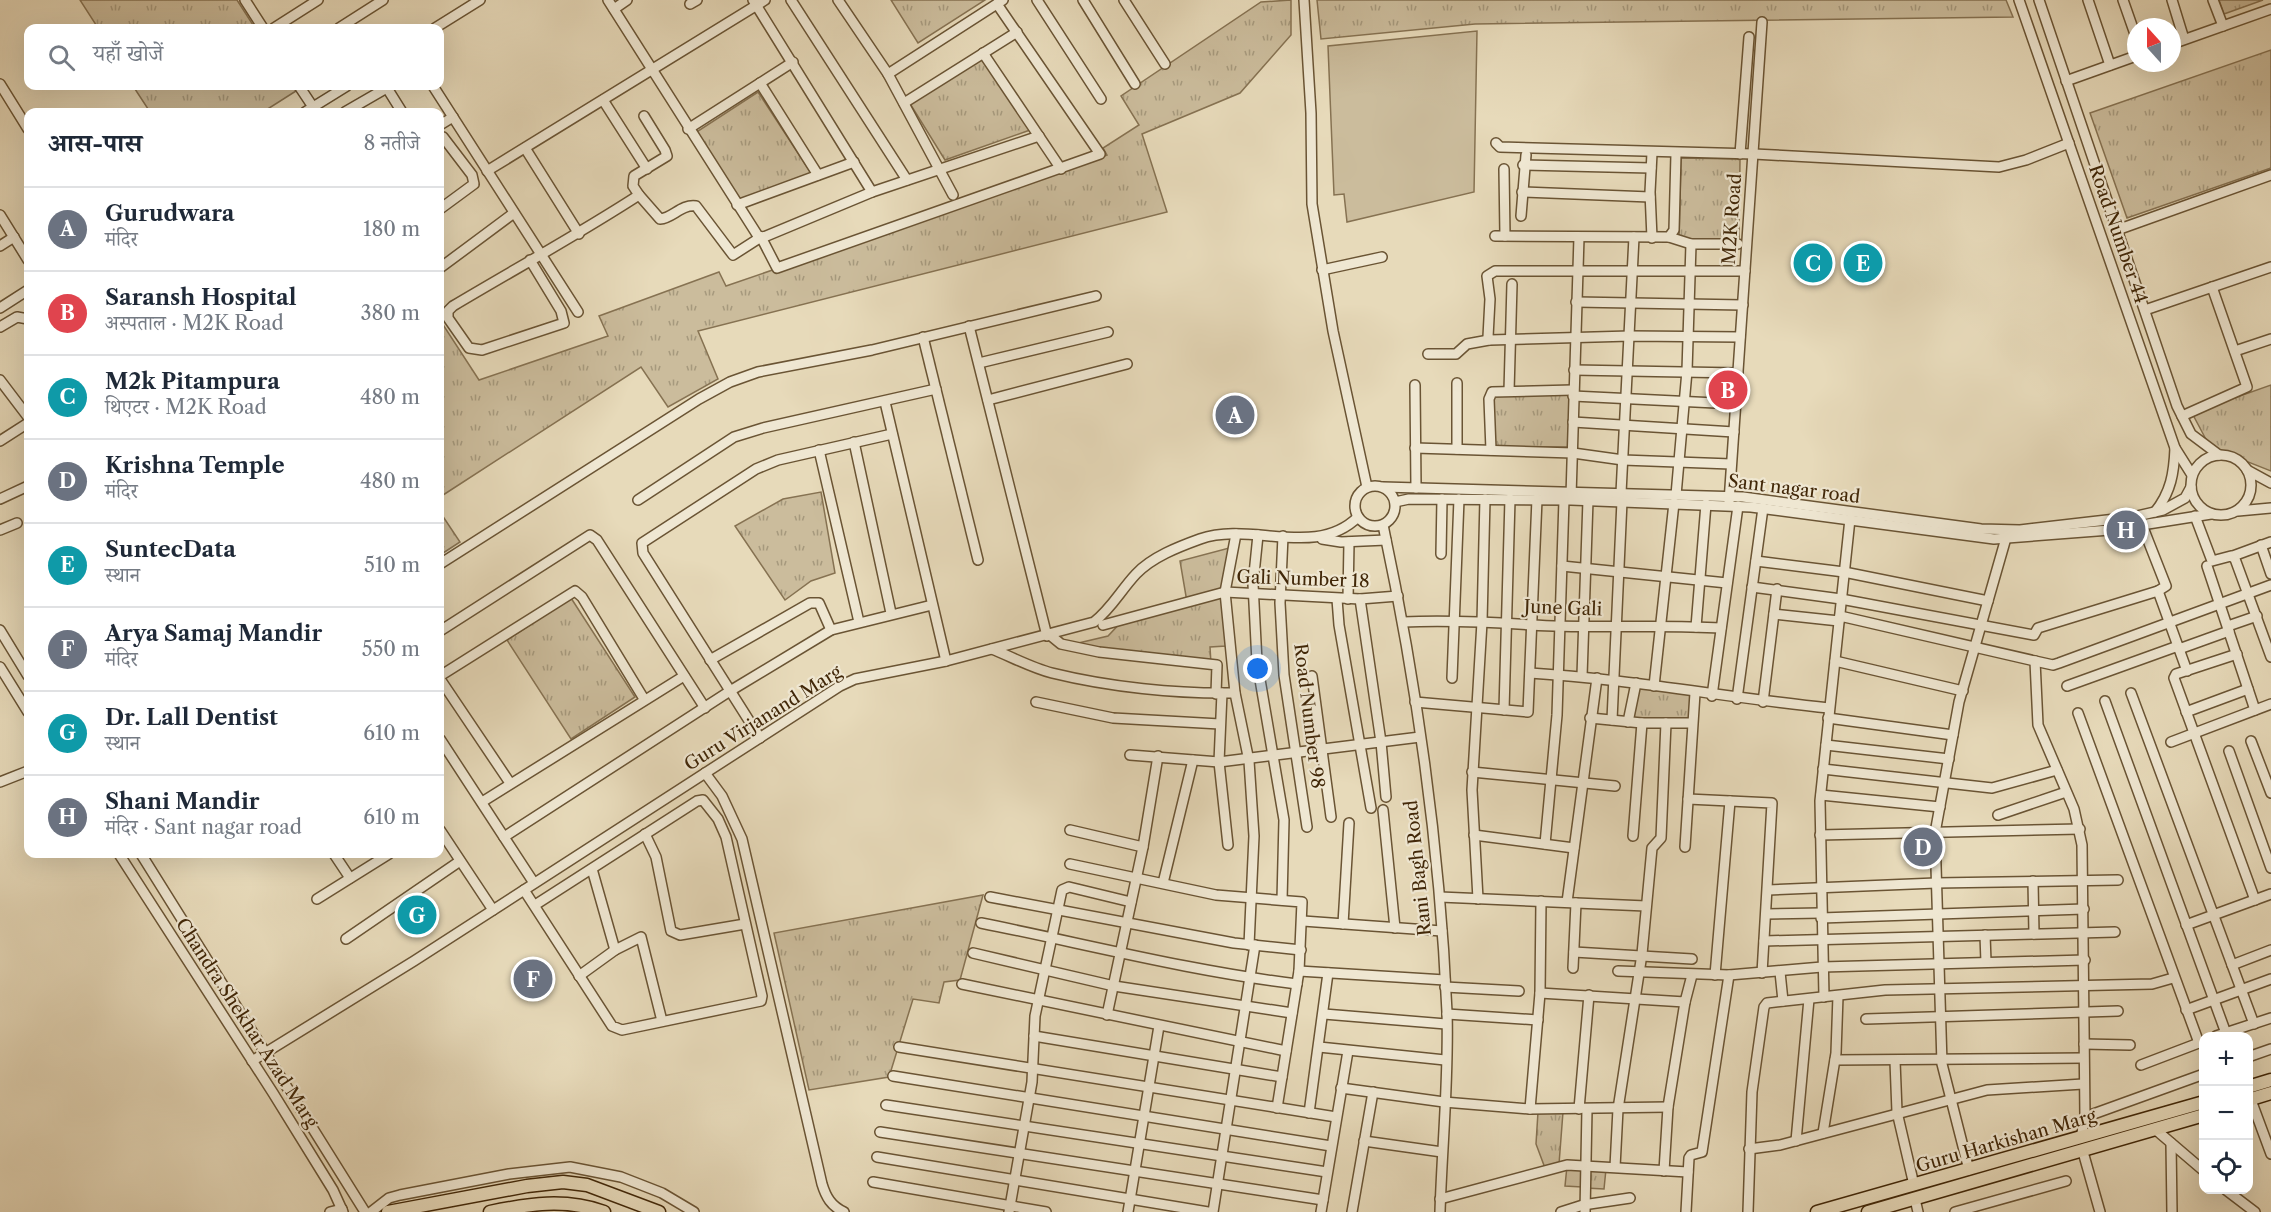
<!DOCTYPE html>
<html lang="hi">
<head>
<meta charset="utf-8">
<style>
  body { margin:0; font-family:"Libre Caslon Text","Noto Serif Devanagari",serif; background:#f6f6f7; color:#1f2937 }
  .controls { position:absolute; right:18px; bottom:18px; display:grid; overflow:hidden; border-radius:12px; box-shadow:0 6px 24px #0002 }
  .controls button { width:54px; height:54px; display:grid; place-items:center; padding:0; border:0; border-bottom:2px solid #e0e1e3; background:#fff; color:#1f2937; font:30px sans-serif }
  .compass { position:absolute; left:2127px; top:18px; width:54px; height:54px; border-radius:50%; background:#fff; box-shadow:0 6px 24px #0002; rotate:339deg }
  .you { position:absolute; left:1258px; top:669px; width:21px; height:21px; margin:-15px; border:4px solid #fff; border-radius:50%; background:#1a73e8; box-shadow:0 0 0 9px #1a73e833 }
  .badge { display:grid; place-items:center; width:39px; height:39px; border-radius:50%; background:#d93025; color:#fff; font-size:20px; font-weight:700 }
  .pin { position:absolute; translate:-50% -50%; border:3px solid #fff; box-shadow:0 2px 6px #0006 }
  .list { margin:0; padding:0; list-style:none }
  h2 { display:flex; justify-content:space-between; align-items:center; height:78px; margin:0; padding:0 24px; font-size:26px }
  h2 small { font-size:20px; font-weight:400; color:#747a83 }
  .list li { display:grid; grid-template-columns:39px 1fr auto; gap:18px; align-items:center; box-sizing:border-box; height:84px; padding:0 24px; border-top:2px solid #e0e1e3 }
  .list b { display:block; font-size:22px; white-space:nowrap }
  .list p { margin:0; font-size:20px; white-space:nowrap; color:#747a83 }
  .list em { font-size:20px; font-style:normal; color:#747a83 }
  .icon { flex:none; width:33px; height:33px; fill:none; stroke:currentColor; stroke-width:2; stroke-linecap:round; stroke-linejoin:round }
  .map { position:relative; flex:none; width:2271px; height:1212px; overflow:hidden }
  .search { position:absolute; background:#fff; box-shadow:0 6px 24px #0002; left:24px; top:24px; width:420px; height:66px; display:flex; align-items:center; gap:15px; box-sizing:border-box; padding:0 21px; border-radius:12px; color:#747a83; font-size:22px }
  .panel { position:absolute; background:#fff; box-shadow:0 6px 24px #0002; left:24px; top:108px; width:420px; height:750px; border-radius:12px }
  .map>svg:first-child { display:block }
  .grass { fill:#cbbc9c; stroke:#867252; stroke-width:1.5 }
  .park { fill:url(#park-tufts); stroke:#867252; stroke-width:1.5 }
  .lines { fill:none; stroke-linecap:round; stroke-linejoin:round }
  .minor-casing { stroke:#6a5434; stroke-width:12 }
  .major-casing { stroke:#412708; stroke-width:15 }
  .minor { stroke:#efe7d2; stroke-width:9 }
  .major { stroke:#e7daba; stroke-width:12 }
  .labels { text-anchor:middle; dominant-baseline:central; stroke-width:4.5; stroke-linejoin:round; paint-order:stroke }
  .street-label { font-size:18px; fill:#412708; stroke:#efe7d2 }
</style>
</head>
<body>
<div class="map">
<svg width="2271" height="1212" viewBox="0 0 2271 1212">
  <defs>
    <pattern id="park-tufts" width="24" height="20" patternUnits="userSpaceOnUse" patternTransform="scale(1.5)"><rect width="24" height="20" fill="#cbbc9c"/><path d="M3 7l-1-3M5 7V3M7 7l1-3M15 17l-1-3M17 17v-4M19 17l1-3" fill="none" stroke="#a6997d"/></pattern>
  </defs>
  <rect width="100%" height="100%" fill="#e7daba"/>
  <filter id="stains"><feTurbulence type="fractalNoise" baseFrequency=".00333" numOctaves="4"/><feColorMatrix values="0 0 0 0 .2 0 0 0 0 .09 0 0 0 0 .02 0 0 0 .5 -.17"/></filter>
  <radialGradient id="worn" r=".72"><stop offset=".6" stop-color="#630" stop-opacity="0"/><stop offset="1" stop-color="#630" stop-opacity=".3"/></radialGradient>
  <path class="grass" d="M1477,31L1474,192L1347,222L1344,194L1334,195L1328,46Z"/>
  <g class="park">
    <path d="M80,0H237L255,28H98Z"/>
    <path d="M891,0H985L918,43Z"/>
    <path d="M1291,0V35L1240,93L1142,134L1167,212L698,331L718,379L668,407L641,367L440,497V320L479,380L608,336L599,316L719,272L726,286L1107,155L1103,148L1139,125L1121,96L1261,2Z"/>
    <path d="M1317,0H2006L2013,17L1475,24L1321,39Z"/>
    <path d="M2219,0H2263L2224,14Z"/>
    <path d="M2271,50V168L2127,218L2090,113Z"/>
    <path d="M981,57L1030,130L945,160L909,102Z"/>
    <path d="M133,86H292L296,91L263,112H150Z"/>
    <path d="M758,92L811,173L738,200L695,133Z"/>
    <path d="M1681,158L1740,159L1739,241L1679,240Z"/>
    <path d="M2271,385V471L2210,447L2192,413Z"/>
    <path d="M1494,395H1570L1569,447H1494Z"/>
    <path d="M821,492L835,573L811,581L785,600L735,526L783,499Z"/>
    <path d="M440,512L460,542L440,555Z"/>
    <path d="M1233,547L1225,595L1226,646L1210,647L1211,664L1070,645L1108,636L1125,618L1187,602L1180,561Z"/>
    <path d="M571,598L635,697L571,739L507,640Z"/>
    <path d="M1638,685L1693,693L1690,722L1631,720Z"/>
    <path d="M983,895L960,980L944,982L939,1003L913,999L889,1077L809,1090L774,933Z"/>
    <path d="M1538,1112H1563L1559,1164L1545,1168L1536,1144Z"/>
    <path d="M1567,1166L1584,1167L1582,1187L1565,1186Z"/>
    <path d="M1588,1168L1606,1169L1604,1189L1586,1188Z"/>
  </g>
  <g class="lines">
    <g class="minor-casing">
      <g id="minor">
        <path d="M245,0L263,28"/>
        <path d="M608,0L758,236L764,237L872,192L1039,136"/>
        <path d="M753,0L872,192"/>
        <path d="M791,0L907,180"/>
        <path d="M838,0L888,74L953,195"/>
        <path d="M1037,0L1101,99"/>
        <path d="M1083,0L1135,84"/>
        <path d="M1124,0L1165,64"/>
        <path d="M1304,0L1311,113L1312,204L1333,331L1367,487"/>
        <path d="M2019,0L2175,448L2192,475"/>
        <path d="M2039,0L2177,406L2191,434L2219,455"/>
        <path d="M2088,0L2110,65"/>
        <path d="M2123,0L2136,37"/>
        <path d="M2172,0L2184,39"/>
        <path d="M2213,0L2223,26"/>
        <path d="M690,4L697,0"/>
        <path d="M614,9L627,0"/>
        <path d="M274,28L318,0"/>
        <path d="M339,28L383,0"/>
        <path d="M435,28L480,0"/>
        <path d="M2172,44L2271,9"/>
        <path d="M983,53L1061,169"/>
        <path d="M888,74L1003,0"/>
        <path d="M2066,81L2136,56"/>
        <path d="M760,83L818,175"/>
        <path d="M0,84L28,129"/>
        <path d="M299,86L313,107"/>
        <path d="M433,86L578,312"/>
        <path d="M387,88L402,112"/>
        <path d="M603,100L647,169"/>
        <path d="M904,103L1017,32"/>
        <path d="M305,112L347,86"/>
        <path d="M345,112L390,86"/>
        <path d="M440,125L453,117"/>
        <path d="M688,129L793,62"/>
        <path d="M1496,143L1500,147L1754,154L1999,167L2026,160L2069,143"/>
        <path d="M525,148L579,234"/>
        <path d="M1652,153L1650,192L1652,238"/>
        <path d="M1740,154L1749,37"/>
        <path d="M1523,165L1651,168"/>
        <path d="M1504,169L1505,236"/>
        <path d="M487,171L765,0"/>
        <path d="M1522,192L1650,197"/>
        <path d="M639,195L633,186L634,176L667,156L665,150L644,116"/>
        <path d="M737,205L854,162"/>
        <path d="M440,209L474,184L472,175L443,137"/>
        <path d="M0,215L28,260"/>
        <path d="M1521,216L1526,155"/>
        <path d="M2117,230L2271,175"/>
        <path d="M1495,236L1669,237L1674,230L1676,154"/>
        <path d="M1669,237L1691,244H1738"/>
        <path d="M0,246L14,237"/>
        <path d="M530,260L561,311L564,323L482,350L469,348L448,318V311L453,306C515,269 579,234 639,195L660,219C673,218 681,204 696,206L733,255L761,237L777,268L1100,154L997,4"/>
        <path d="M440,268L514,213"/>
        <path d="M1322,270L1382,257"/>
        <path d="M1576,302L1743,305"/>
        <path d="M0,308L28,290"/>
        <path d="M2145,310L2271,267"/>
        <path d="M969,326L1047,636"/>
        <path d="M0,327L17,317L28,319"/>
        <path d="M923,337L978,560"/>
        <path d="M1740,337L1630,336L1490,340L1488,337L1490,299L1487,276L1495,271H1745"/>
        <path d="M2235,351L2271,339"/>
        <path d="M1428,354H1456L1467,344L1489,340"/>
        <path d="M979,363L1108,332"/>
        <path d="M1574,370L1738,373"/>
        <path d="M0,380L28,417"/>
        <path d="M1415,385L1416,488"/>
        <path d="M1509,391L1512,284"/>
        <path d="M1573,396L1736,404"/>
        <path d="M988,400L1127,364"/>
        <path d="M885,402L946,661"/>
        <path d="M2182,416L2247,387L2212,287"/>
        <path d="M1573,422L1734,432"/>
        <path d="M0,441L28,423"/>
        <path d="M854,442L891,613"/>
        <path d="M1415,448L1573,453L1623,460L1731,464"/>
        <path d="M1457,449V383"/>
        <path d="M819,450L859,622"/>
        <path d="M1491,450L1489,399L1492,392L1573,390"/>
        <circle cx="2221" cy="485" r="30"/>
        <path d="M2247,470L2271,483"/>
        <circle cx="1375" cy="506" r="20"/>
        <path d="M1383,487L1743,497L1981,529L2020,530L2133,517L2163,510L2185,498L2191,487"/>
        <path d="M1621,493L1634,237"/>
        <path d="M1676,495L1687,371L1691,244"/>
        <path d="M1571,496L1579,237"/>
        <path d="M0,499L28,486"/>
        <path d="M638,500L734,437L763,428L936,389"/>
        <path d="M1395,502L1409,499L1571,500L1751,507L1994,539L2110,530L2211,514"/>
        <path d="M1729,502L1762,22"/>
        <path d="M2238,511L2271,508"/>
        <path d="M2155,512C2171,492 2174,473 2175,448"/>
        <path d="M2195,516L2212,561L2231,556L2235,559L2271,657"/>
        <path d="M1383,525C1417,685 1440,848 1447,1012C1449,1078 1442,1146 1440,1212"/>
        <path d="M0,530L17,523"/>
        <path d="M1236,534L1225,592L1235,693L1249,761L1254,836L1249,945"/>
        <path d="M1258,535L1253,584L1257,662L1284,820L1282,900"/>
        <path d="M1283,536L1280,603L1284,675L1307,827"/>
        <path d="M1322,539L1341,542L1386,540"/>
        <path d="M2261,545L2271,574"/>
        <path d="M1441,554L1442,499"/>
        <path d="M2233,556L2271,542"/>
        <path d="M1756,561L1844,572L1988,601"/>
        <path d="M440,564L699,399L730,382L758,372L872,350L1096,296"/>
        <path d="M1562,566L1727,583"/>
        <path d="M2207,566L2255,710"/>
        <path d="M1752,587L1841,599L2034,635L2038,628L2158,591L2166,586L2142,525"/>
        <path d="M2158,591L2187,671"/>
        <path d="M1337,599L1339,625L1371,808"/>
        <path d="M1348,599L1349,542"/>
        <path d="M1360,599L1381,742L1386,797"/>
        <path d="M1774,614L1839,621"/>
        <path d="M1840,616L2035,661L2038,725L2074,809L2082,845L2085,1117L2081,1138"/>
        <path d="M1403,622C1447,620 1489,622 1532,625C1595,629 1658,624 1721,628"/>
        <path d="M1103,625L1225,592L1360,599L1398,596"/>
        <path d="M2228,626L2257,616"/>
        <path d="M1696,627L1706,504"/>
        <path d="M0,630L28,676"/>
        <path d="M440,631L590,535L597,540L705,708"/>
        <path d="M1050,635L1061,644L1099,652L1217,665L1216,694"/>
        <path d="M992,649C1012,657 1032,668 1052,673C1109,687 1176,694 1235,693"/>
        <path d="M2179,649L2229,631"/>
        <path d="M2237,654L2176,674L2174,678L2255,900"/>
        <path d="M710,660L810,603H819L831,630"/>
        <path d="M1835,661L1963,691"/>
        <path d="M2035,661L2053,665L2059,663L2271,585"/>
        <path d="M0,667L28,712"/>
        <path d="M1530,673C1630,679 1729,698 1829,708"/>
        <path d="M440,676L575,591L582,597L644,699"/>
        <path d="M1312,676L1331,817"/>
        <path d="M1582,676L1588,500"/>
        <path d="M1452,678L1459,499"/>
        <path d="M440,679L510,783"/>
        <path d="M1654,686L1674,503"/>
        <path d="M2067,686L2178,646"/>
        <path d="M1222,693L1219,762L1228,845"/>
        <path d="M2131,693L2254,1024"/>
        <path d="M1712,696L1738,506"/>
        <path d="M1737,699L1763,508"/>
        <path d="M2105,701L2227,1036"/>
        <path d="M1036,702L1113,718L1220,724"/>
        <path d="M1415,702L1528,712L1537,499"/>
        <path d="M1763,702L1777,589"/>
        <path d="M1504,710L1510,499"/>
        <path d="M2186,712L2248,689"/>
        <path d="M2078,713L2199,1043"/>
        <path d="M1590,718L1642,723H1692"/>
        <path d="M1828,718L1953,735"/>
        <path d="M1612,720L1622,501"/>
        <path d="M1628,722L1636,683"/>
        <path d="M760,738L643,553L642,543L756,469L778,460L892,434"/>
        <path d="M440,739L534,883"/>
        <path d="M2251,741L2271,793"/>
        <path d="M2171,742L2271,704"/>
        <path d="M1826,745L1949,759"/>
        <path d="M2229,751L2271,868"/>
        <path d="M1130,755L1219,762L1420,737"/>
        <path d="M1823,769L1992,788L2057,770"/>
        <path d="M1472,772L1615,786"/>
        <path d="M705,773L722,796L742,839L822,1184C826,1197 831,1206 844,1212"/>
        <path d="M0,782L28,771"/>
        <path d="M1821,795L1940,807"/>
        <path d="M1688,799L1772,803L1762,973"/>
        <path d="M482,802L684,676"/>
        <path d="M1383,810L1395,928"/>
        <path d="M1998,815L2066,792"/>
        <path d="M440,830L493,910"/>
        <path d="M1070,830L1143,847"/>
        <path d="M645,834L656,857L671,931L680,935L745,924"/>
        <path d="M1474,835L1574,848"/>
        <path d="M1820,835L2080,829"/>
        <path d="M1633,836L1642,723"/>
        <path d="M504,837L730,691L831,630L932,605"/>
        <path d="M1545,844L1557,715L1564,500"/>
        <path d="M1685,847L1695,693"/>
        <path d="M119,854L273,1093L333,1190L343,1212"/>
        <path d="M141,854L365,1212"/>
        <path d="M334,854L350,878"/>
        <path d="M1070,864L1216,895L1302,902L1299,971L1277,1108"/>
        <path d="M592,869L615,950"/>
        <path d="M2033,881L2034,934"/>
        <path d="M1163,883L1193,760"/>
        <path d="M524,890L612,1026L622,1030L761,1001L762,996L726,837L718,819L703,800L697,801L535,905"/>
        <path d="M1768,890L1936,883L2118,880"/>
        <path d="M990,897L1234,943L1301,950"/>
        <path d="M1440,897L1646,906"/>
        <path d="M317,899L389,854"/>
        <path d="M1478,899L1472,790L1482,622L1485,499"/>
        <path d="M1567,902L1597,678"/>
        <path d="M1766,914L1821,913"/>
        <path d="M1821,918L2084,909"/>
        <path d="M1303,921L1442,931"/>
        <path d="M981,923C1086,944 1190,971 1297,984"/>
        <path d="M1343,924L1349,823"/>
        <path d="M2186,925L2271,894"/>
        <path d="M1985,935L1986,962"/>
        <path d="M346,939L460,861"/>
        <path d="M1764,941L2115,932"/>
        <path d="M1574,952L1692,959"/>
        <path d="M973,953L1114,986L1292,1013"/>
        <path d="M2232,965L2271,950"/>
        <path d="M1573,968L1576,903"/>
        <path d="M1299,971L1445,980"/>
        <path d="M1618,971L1729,975L1822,967L2085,960"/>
        <path d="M1780,972L1783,1001"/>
        <path d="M1715,975L1730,801"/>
        <path d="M579,976L615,950L641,937L662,1021"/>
        <path d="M962,984L1286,1051"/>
        <path d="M1445,987L1519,991"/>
        <path d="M1540,993L1685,1002L1692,975"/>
        <path d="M1824,997L1820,801L1850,519"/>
        <path d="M2186,1010L2271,979"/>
        <path d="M1324,1014L1446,1024"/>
        <path d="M1447,1014L1538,1020"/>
        <path d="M1107,1015L1143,847L1158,756"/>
        <path d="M1866,1019L2118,1011"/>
        <path d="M1034,1036L1282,1077"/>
        <path d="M2216,1036L2271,1018"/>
        <path d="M2084,1044L2130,1045"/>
        <path d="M899,1047L1336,1117"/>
        <path d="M1319,1047L1445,1060"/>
        <path d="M2248,1057L2271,1049"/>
        <path d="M1835,1060L2083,1058"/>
        <path d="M252,1061L414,961L840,686L855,679L946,661L1094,622C1111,609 1121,590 1136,574C1152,557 1178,547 1200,539C1251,521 1315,559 1358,517"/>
        <path d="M1895,1061L1897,1112L1914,1185"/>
        <path d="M2141,1065L2204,1041"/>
        <path d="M893,1076L1331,1146"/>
        <path d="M1341,1088L1444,1102L1530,1109L1668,1107"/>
        <path d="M2251,1100L2271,1154"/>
        <path d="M886,1105L1327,1172"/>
        <path d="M1530,1109L1540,993L1541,901"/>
        <path d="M1579,1109L1589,995"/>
        <path d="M1309,1113L1328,973"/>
        <path d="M2085,1117L2204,1074"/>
        <path d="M2156,1130L2204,1171"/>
        <path d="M880,1132L1323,1200"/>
        <path d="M1823,1133L1836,1053L1838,996"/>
        <path d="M1364,1141L1442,1152"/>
        <path d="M1796,1141L1809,999"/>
        <path d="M2171,1143L2172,1212"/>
        <path d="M1749,1149L1780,1145L1987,1090L2083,1084"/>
        <path d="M2083,1152L2100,1212"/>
        <path d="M877,1157L1208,1212"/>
        <path d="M1615,1167L1618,1109L1642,954L1652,848L1661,838L1666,723"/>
        <path d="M1969,1170L1942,1064L1935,833L1959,702L2006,538"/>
        <path d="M1664,1171L1668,1107L1685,1002"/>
        <path d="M873,1182L1046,1212"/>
        <path d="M2226,1190L2255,1212"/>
        <path d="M1440,1199L1567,1165L1688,1172"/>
        <path d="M1915,1199L1918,1212"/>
        <path d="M330,1212L342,1209"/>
        <path d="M371,1212L389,1198L400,1195L509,1174L570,1167L621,1177L662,1193L694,1212"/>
        <path d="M1009,1212L1032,1082L1035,1016L1062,890L1069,887L1131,902"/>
        <path d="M1128,1212L1159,1026"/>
        <path d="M1213,1212L1255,945"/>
        <path d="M1321,1212L1348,1051"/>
        <path d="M1352,1212L1373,1092"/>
        <path d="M1561,1212L1583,1205L1630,1198"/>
        <path d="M1585,1212L1587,1109"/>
        <path d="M1686,1212L1689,1158L1691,1155L1702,1152L1729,975"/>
        <path d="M1748,1212L1752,1092L1764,1007L1767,1003L1885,990L2152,984L2173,978"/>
        <path d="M1955,1212L2066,1181"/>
      </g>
    </g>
    <g class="major-casing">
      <g id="major">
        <path d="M2248,1087L2271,1080"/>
        <path d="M2248,1100L2271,1093"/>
        <path d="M388,1212L527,1186L563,1182L587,1185L659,1212"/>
        <path d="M490,1212C529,1204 565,1198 604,1212"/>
        <path d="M1817,1212L2204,1102"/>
        <path d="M1868,1212L2204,1115"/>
      </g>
    </g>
    <use href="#minor" class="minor"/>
    <use href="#major" class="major"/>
  </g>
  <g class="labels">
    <g class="street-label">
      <text transform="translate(1732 219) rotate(-86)">M2K Road</text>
      <text transform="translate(2118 234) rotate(71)">Road Number 44</text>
      <text transform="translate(1794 489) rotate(7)">Sant nagar road</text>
      <text transform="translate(1303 579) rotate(2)">Gali Number 18</text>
      <text transform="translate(1563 608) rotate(2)">June Gali</text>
      <text transform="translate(1309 716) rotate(83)">Road Number 98</text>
      <text transform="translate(763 718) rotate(-32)">Guru Virjanand Marg</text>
      <text transform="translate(1418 868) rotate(-96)">Rani Bagh Road</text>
      <text transform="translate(247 1023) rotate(57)">Chandra Shekhar Azad Marg</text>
      <text transform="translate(2006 1141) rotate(-16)">Guru Harkishan Marg</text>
    </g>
  </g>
  <rect width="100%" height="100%" filter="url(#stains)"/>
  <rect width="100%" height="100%" fill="url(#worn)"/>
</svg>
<div class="controls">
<button>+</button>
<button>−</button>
<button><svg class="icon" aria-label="locate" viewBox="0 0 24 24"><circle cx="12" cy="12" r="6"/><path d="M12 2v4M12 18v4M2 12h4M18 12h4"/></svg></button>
</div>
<svg class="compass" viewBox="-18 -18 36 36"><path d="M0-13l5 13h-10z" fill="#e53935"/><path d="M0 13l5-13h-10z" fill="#747a83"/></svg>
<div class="you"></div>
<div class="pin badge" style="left:1235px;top:415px;background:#6b7280">A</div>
<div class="pin badge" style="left:1728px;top:390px;background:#e0444e">B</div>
<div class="pin badge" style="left:1813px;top:263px;background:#0f9aa8">C</div>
<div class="pin badge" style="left:1923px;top:847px;background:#6b7280">D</div>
<div class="pin badge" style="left:1863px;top:263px;background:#0f9aa8">E</div>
<div class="pin badge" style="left:533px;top:979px;background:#6b7280">F</div>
<div class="pin badge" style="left:417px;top:915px;background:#0f9aa8">G</div>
<div class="pin badge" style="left:2126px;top:530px;background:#6b7280">H</div>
<div class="search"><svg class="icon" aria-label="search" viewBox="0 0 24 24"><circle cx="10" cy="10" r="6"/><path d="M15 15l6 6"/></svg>यहाँ खोजें</div>
<section class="panel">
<h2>आस-पास<small>8 नतीजे</small></h2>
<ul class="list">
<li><span class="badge" style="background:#6b7280">A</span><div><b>Gurudwara</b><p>मंदिर</p></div><em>180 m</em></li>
<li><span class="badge" style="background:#e0444e">B</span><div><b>Saransh Hospital</b><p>अस्पताल · M2K Road</p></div><em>380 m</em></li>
<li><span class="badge" style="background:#0f9aa8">C</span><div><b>M2k Pitampura</b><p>थिएटर · M2K Road</p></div><em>480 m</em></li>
<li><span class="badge" style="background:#6b7280">D</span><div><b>Krishna Temple</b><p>मंदिर</p></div><em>480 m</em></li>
<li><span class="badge" style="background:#0f9aa8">E</span><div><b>SuntecData</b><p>स्थान</p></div><em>510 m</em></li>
<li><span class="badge" style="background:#6b7280">F</span><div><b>Arya Samaj Mandir</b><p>मंदिर</p></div><em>550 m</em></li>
<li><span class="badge" style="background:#0f9aa8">G</span><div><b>Dr. Lall Dentist</b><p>स्थान</p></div><em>610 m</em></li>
<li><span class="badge" style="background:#6b7280">H</span><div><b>Shani Mandir</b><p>मंदिर · Sant nagar road</p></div><em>610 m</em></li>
</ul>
</section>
</div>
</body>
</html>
